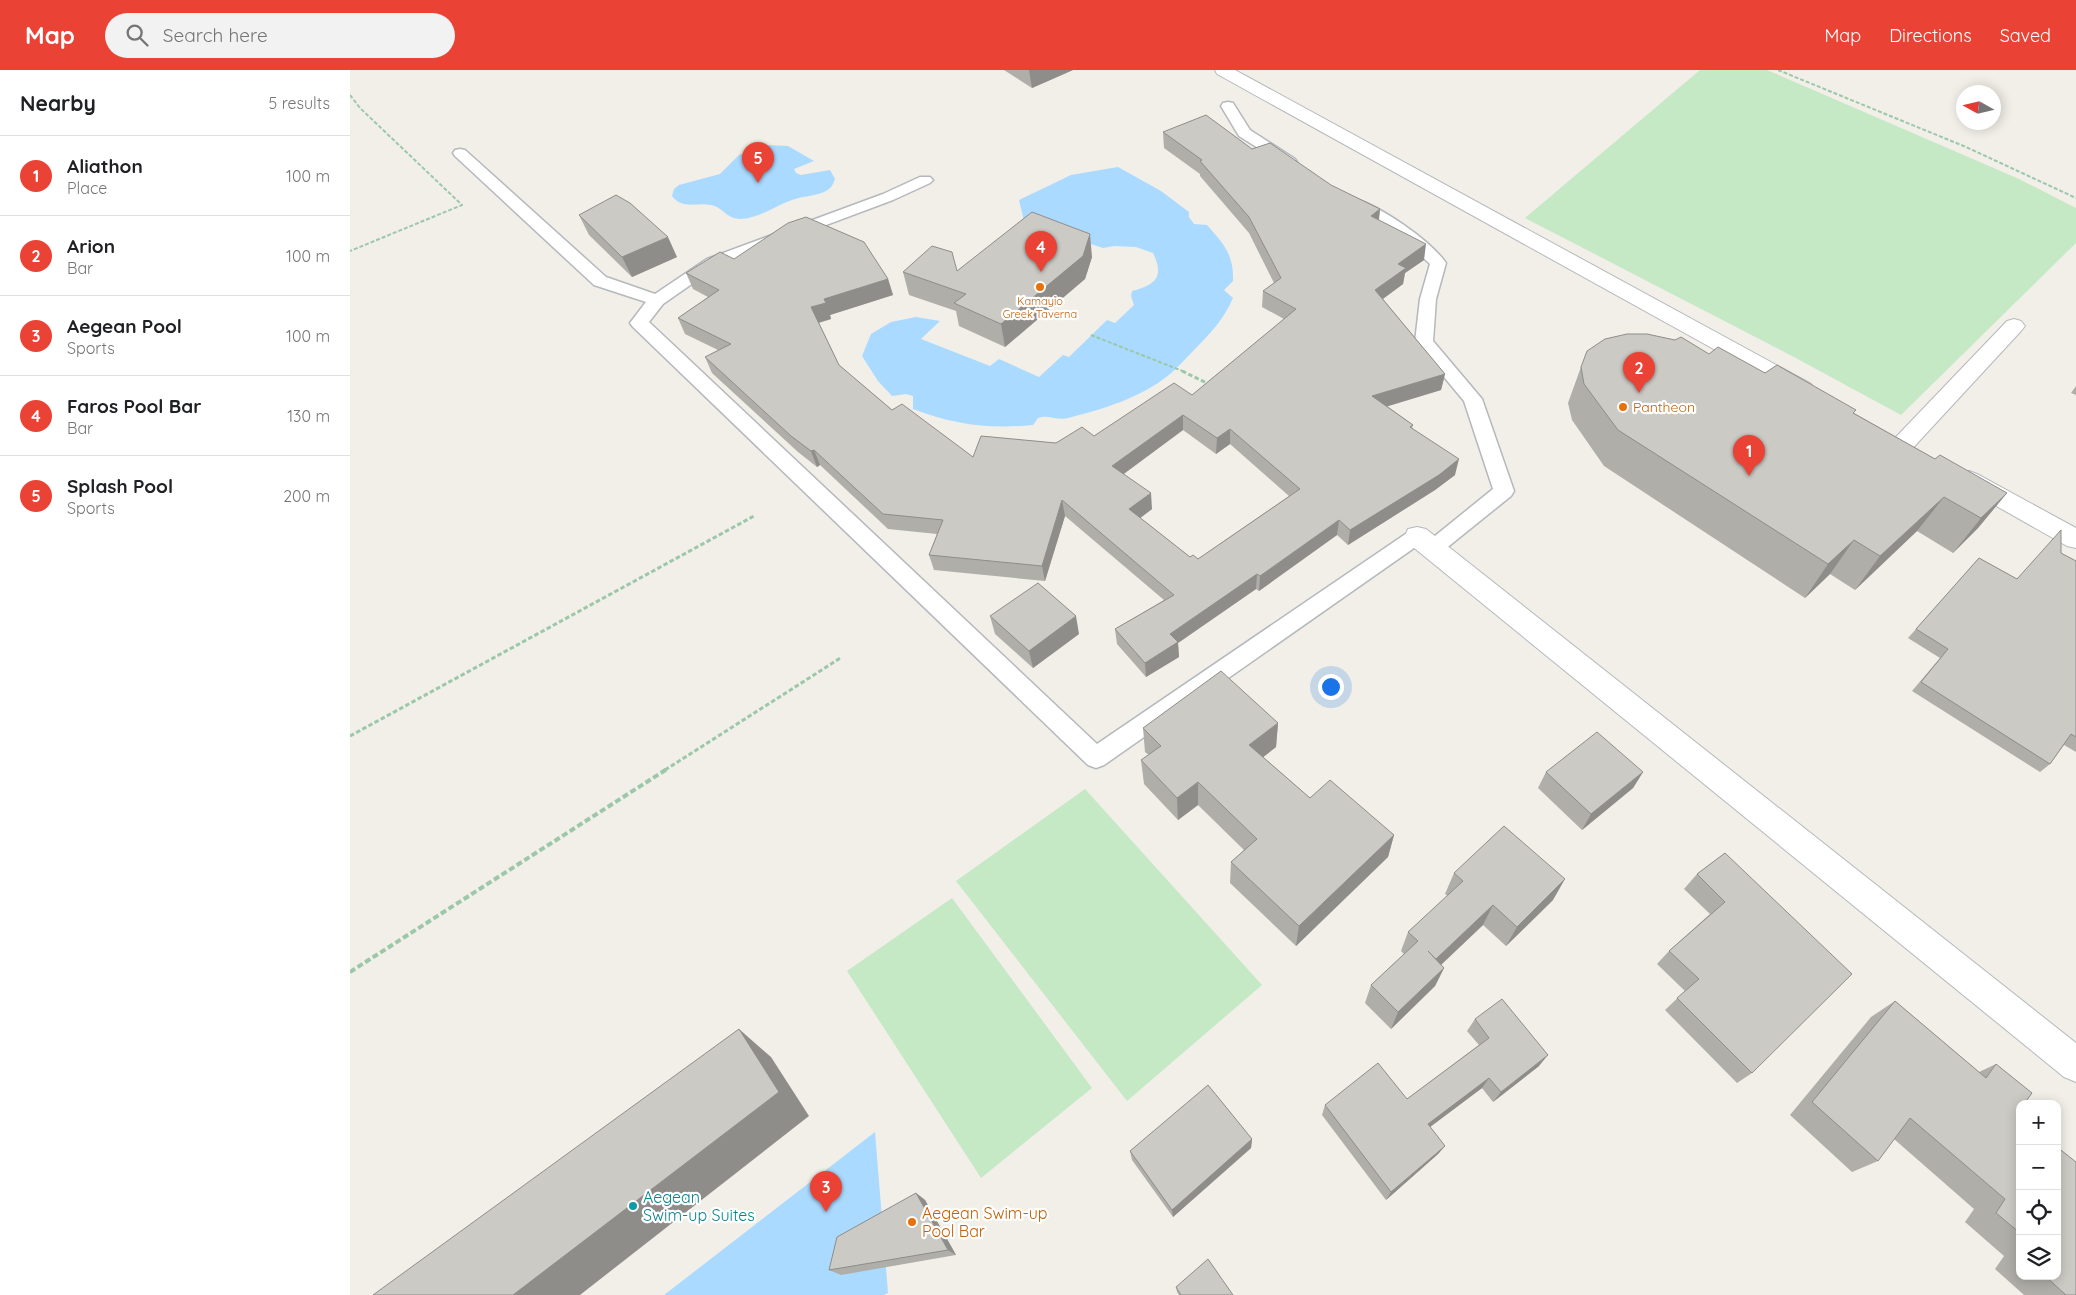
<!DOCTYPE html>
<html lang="en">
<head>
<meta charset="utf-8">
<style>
  body { margin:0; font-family:Quicksand,sans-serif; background:#f2f2f2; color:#202124 }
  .controls { position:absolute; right:15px; bottom:15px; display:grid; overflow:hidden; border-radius:10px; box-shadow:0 2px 12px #0003 }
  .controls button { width:45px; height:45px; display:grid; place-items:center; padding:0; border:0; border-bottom:1px solid #e0e0e0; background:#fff; color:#202124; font:25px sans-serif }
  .compass { position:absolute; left:1606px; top:15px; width:45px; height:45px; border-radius:50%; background:#fff; box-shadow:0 2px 12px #0003; rotate:278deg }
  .you { position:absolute; left:980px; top:616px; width:18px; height:18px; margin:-12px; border:4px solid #fff; border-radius:50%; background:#1a73e8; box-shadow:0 0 0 8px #1a73e833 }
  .badge { display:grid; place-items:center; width:32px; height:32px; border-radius:50%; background:#ea4335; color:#fff; font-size:16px; font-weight:700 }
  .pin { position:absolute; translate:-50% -41px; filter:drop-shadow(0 1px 2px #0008) }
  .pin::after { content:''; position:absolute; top:26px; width:18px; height:15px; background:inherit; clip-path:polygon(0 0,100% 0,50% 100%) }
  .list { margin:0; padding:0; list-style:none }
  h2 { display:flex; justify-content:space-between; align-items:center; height:65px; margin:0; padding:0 20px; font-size:21px }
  h2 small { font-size:16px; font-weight:400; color:#757577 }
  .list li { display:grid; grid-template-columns:32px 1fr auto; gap:15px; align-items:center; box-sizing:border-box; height:80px; padding:0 20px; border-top:1px solid #e0e0e0 }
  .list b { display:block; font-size:19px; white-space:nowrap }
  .list p { margin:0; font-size:16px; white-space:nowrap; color:#757577 }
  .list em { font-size:16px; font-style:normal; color:#757577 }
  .icon { flex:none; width:28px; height:28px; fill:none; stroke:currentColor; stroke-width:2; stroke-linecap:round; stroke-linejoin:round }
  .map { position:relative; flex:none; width:1726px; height:1225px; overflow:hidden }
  header { display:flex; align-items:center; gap:30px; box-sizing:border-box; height:70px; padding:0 25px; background:#ea4335; color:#fff }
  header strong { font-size:24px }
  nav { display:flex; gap:28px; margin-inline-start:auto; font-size:18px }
  .search { width:350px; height:45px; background:#f2f2f2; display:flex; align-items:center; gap:12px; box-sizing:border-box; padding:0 18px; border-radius:28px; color:#757577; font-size:19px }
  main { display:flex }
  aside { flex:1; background:#fff }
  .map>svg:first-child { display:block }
  .green { fill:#c5e8c5 }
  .water { fill:#aadaff }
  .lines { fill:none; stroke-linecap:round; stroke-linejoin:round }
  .service-casing { stroke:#b5b8bc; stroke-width:3 }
  .minor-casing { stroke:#b5b8bc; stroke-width:2 }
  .path-far2 { stroke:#9cc7a9; stroke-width:2; stroke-dasharray:4 2; stroke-linecap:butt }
  .path-far1 { stroke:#9cc7a9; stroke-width:3; stroke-dasharray:4.5 2.5; stroke-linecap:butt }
  .path { stroke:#9cc7a9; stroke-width:4; stroke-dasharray:6 3; stroke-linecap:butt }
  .service { fill:#fff; fill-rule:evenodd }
  .minor { fill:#fff; fill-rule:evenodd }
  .wall { fill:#afaea9; fill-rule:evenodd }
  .shaded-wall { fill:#8f8d8a }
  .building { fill:#cccac5; stroke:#8f8d8a; fill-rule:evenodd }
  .food-dot { fill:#e8710a; stroke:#fff; stroke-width:2 }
  .culture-dot { fill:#0f9aa8; stroke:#fff; stroke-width:2 }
  .labels { text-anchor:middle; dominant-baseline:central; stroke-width:4.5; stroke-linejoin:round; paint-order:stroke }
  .far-food-label { font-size:11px; fill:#c56008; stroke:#fff }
  .food-label { font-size:14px; fill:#c56008; stroke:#fff; text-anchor:start }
  .near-culture-label { font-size:16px; fill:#0d838f; stroke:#fff; text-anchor:start }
  .near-food-label { font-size:16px; fill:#c56008; stroke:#fff; text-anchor:start }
</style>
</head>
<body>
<header>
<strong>Map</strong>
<div class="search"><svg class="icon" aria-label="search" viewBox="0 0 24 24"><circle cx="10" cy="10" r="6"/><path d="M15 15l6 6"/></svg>Search here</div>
<nav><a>Map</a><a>Directions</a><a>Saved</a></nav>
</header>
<main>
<aside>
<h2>Nearby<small>5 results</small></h2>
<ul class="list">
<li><span class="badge">1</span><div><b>Aliathon</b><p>Place</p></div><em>100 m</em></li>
<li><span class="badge">2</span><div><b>Arion</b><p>Bar</p></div><em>100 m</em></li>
<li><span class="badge">3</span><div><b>Aegean Pool</b><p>Sports</p></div><em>100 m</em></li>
<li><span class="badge">4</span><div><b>Faros Pool Bar</b><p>Bar</p></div><em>130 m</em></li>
<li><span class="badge">5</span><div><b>Splash Pool</b><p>Sports</p></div><em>200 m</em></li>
</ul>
</aside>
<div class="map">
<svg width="1726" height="1225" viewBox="0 0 1726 1225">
  <rect width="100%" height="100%" fill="#f1efe8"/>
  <g class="green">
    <path d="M1350,0H1417L1669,109L1726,138V173L1551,345L1444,287L1175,148Z"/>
    <path d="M735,719L912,915L777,1031L606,811Z"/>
    <path d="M602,828L742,1018L631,1108L497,901Z"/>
  </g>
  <g class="water">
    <path d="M417,75L438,76L464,91L444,99L446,103L451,105L480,100L485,109C483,115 481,118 476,121C466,126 453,126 442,130C425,136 410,148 391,149C376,149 373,137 361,135C345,132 333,140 322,126L324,119L329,115L370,104L389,85Z"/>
    <path d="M768,97L811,121L839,142V147L844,154L857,155C874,174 884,185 883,211L874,220L883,228C874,249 860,264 844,280C836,288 828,297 820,304C791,328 753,339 718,348C707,351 698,344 688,348L683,355C638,359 606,355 563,339V326L556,324L542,326L528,311L512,286L521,264L541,252L566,247L590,251L571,269L640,296L649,289L689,307L713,285L719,287L757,250L765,253L784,235L781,226L782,221C805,215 815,207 803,183L786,177L764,176L753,178L704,162L675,155L669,130L721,105Z"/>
    <path d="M525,1062L538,1223L534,1225H314Z"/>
  </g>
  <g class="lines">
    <g class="service-casing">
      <g id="service">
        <path d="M878,32L883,33L900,60L945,89L947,92L945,95H935L889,66L871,36L873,33Z"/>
        <path d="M110,79L115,80L256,207L305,224L357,189L533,124L570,107H580L583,110L580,113L543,130L369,195L313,234L299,252L747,674L1060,461L1067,458L1074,461L1077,466L1074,471L754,695L746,698L738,695L283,257L280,253L296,232L244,215L105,86L103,83L105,80Z"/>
        <path d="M1002,128C1029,135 1080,170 1096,193L1086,229L1083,271L1132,329L1164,421L1161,426L1089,484L1082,487L1075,484L1072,479L1075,474L1143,419L1114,331L1065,272L1070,229L1080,194L1053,169L996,136L994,133L996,130Z"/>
      </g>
    </g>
    <g class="minor-casing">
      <g id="minor">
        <path d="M865,0H885L1461,314L1464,319L1461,324L1453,326L1445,324L867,4Z"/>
        <path d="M1664,249L1671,251L1675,256L1671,261L1561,380L1553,382L1545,380L1541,374L1545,368L1657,251Z"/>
        <path d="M1619,401L1627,404L1726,458V478L1717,476L1611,416L1607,410L1611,404Z"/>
        <path d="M1067,457L1076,459L1726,973V1012L1714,1007L1058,473L1055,466L1058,459Z"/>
      </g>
    </g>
    <g class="path-far2">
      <path d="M1428,0L1616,77L1726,128"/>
      <path d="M0,25L10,38L112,135L0,181"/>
      <path d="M741,265L835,302"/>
    </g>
    <g class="path-far1">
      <path d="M832,301L861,315"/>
      <path d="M0,666L404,446"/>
      <path d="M315,700L492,587"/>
    </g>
    <path class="path" d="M0,902L317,699"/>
    <use href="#service" class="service"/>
    <use href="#minor" class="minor"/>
  </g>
  <g class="wall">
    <path d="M654,0H723L682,18Z"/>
    <path d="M813,62L902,79L1030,139L1029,150L1074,190L1055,203L1053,214L1033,229L1095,304L1091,320L1037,336L1063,355L1062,358L1105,405L1085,420L998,475L987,465L909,521L906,519L828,573L829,587L796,607L767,574L765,559L814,530L715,446L695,511L584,500L579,485L587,464L538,459L470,395L467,397L448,382L362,303L355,287L368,280L335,264L328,248L358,227L343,219L336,203L384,189L538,209L543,225L480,245L481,249L469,253L489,295L542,340L623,387L744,366L842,325L934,249L912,237L913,221L924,213L899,163L850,106V104L814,78ZM833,360L866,384L880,374L939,426L848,489L840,487L790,448L802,439L773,404Z"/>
    <path d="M229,145L327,187L282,207L239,165Z"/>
    <path d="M742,187L735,209L655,277L609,256L606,241L559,225L553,202L607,201Z"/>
    <path d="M1359,284L1415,303L1504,343L1585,389L1657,423L1628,458L1603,483L1567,461L1505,520L1480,504L1455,528L1254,396L1222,350L1218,333L1231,297Z"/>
    <path d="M1726,316V325L1721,323Z"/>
    <path d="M1711,483L1726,491V682L1714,675L1700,694L1690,702L1562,621L1590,588L1558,568L1629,488L1667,509Z"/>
    <path d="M640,546L729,564L683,598L645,564Z"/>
    <path d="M928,653L926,677L913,687L960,728L1044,765L1038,787L946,876L880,813L881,792L894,780L848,735L828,750L794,714L791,690L799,685L795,682L793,658Z"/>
    <path d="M1196,702H1293L1283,718L1232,760L1188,718Z"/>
    <path d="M1375,783L1402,1003L1387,1013L1315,940L1335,921L1307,894L1319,881L1360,844L1334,819L1347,804Z"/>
    <path d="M1104,803L1203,830L1156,876L1133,855L1091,895L1094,898L1085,916L1041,959L1015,933L1021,915L1054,884L1051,881L1058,862L1098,826L1095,824Z"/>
    <path d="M1545,931L1629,1002L1646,994L1667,1044L1670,1046V1206H1707L1726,1225H1674L1645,1199L1654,1186L1615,1152L1624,1139L1544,1069L1528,1091L1502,1102L1440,1045L1521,947Z"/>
    <path d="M1125,949L1189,996L1143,1032L1132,1018L1080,1057L1095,1076L1088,1084L1036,1130L972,1045L975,1035L1057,1029L1129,975L1117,961Z"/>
    <path d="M902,1069L901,1078L823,1147L782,1090L780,1081Z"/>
    <path d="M566,1123L575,1130L606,1185L491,1205L479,1200Z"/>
    <path d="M826,1217L883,1225H829L827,1222Z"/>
  </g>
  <g class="shaded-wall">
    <path d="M679,0H723L682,18Z"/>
    <path d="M1030,139L1028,155L1021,146Z"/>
    <path d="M740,164L742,187L735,209L655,277L651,254Z"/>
    <path d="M318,167L327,187L282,207L272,187Z"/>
    <path d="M1076,174L1074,190L1055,203L1053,214L1023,236L1025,220L1048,194Z"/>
    <path d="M538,209L543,225L480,245L481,249L467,253L461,237L474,229Z"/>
    <path d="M1095,304L1091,320L1019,342L1022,326Z"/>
    <path d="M833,345V360L763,412L762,396Z"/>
    <path d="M880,359V374L866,384L867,368Z"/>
    <path d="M464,380L470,395L467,397L461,381Z"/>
    <path d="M1109,389L1105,405L1085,420L998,475L1000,460Z"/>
    <path d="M801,423L802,439L781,455L779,439Z"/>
    <path d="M1657,423L1628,458L1603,483L1631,448Z"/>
    <path d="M1594,427L1567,461L1505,520L1530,486Z"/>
    <path d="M712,430L715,446L695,511L692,496Z"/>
    <path d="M989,450L987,465L909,521L910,506Z"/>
    <path d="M1504,470L1480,504L1455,528L1478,494Z"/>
    <path d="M907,504L906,519L828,573L829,587L796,607L795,593L820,564Z"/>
    <path d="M726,546L729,564L683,598L679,581Z"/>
    <path d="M928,653L926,677L898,699L899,675Z"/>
    <path d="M1293,702L1283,718L1232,760L1241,744Z"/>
    <path d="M848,712V735L828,750L827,728Z"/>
    <path d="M1044,765L1038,787L946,876L949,856Z"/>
    <path d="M1215,809L1203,830L1156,876L1167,857Z"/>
    <path d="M1143,835L1133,855L1077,908L1086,889Z"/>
    <path d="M1094,898L1085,916L1041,959L1048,942Z"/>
    <path d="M389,959L421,987L459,1046L230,1225H163Z"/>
    <path d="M1198,985L1189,996L1143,1032L1151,1022Z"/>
    <path d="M1139,1008L1132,1018L1072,1063L1078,1054Z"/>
    <path d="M902,1069L901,1078L823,1147L822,1140Z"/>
    <path d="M1095,1076L1088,1084L1036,1130L1041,1122Z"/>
    <path d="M566,1123L575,1130L606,1185L598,1180Z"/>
  </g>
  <g class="building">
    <path d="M856,45L902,79L920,73L981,115L1030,139L1021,146L1076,174L1048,194L1056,198L1025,220L1095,304L1022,326L1063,355L1060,357L1109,389L1089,405L1000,460L989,450L910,506L907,504L820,564L828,572L795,593L765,559L824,525L712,430L692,496L579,485L593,450L533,444L464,380L461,381L441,366L355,287L381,274L328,248L369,220L336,203L370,182L384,189L438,153L456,147L514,172L538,209L474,229L476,233L461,237L489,295L542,340L552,334L623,387L631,366L706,373L732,357L744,366L824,313L842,325L946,239L913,221L931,208L899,147L850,91L852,90L813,62ZM833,345L867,368L880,359L950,419L848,489L843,485L840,487L779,439L801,423L762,396Z"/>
    <path d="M266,125L280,133L318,167L272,187L229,145Z"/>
    <path d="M682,142L740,164L733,186L651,254L604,233L616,224L553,202L582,176L602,182L607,201Z"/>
    <path d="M1277,264H1297L1325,270L1331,267L1359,284L1368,277L1415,303L1427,295L1506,340L1503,343L1585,389L1590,385L1657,423L1631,448L1594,427L1530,486L1504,470L1478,494L1268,360L1234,314L1231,297L1237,281L1255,269Z"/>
    <path d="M1711,460V483L1726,491V667L1721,664L1700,694L1571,612L1598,579L1566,559L1629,488L1667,509Z"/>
    <path d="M688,513L726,546L679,581L640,546Z"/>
    <path d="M871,601L928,653L899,675L960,728L980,710L1044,765L949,856L881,792L907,769L848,712L827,728L791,690L811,676L793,658Z"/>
    <path d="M1247,662L1293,702L1241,744L1196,702Z"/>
    <path d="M1154,756L1215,809L1167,857L1143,835L1086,889L1078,881L1094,898L1048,942L1021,915L1068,871L1058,862L1113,811L1104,803Z"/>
    <path d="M1375,783L1502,904L1402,1003L1327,928L1349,909L1319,881L1375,832L1347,804Z"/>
    <path d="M1152,929L1198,985L1151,1022L1139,1008L1078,1054L1095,1076L1041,1122L975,1035L1028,993L1057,1029L1139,968L1125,949Z"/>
    <path d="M1545,931L1636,1008L1646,994L1682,1023L1674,1034H1670V1040L1667,1044L1670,1046V1163L1646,1143L1655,1129L1560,1048L1528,1091L1462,1032Z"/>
    <path d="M389,959L429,1022L163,1225H23Z"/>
    <path d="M858,1015L902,1069L822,1140L780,1081Z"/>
    <path d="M1707,1077L1726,1092V1225H1716L1695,1206H1707Z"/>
    <path d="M566,1123L598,1180L479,1200L487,1167Z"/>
    <path d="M858,1189L883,1225H831L826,1217Z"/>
  </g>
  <g class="food-dot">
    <circle cx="690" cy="217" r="5"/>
    <circle cx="1273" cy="337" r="5"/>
    <circle cx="562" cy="1152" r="5"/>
  </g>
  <circle class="culture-dot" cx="283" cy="1136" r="5"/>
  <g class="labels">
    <g class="far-food-label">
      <text x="690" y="231">Kamayio<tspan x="690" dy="13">Greek Taverna</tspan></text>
    </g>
    <g class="food-label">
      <text x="1283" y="337">Pantheon</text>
    </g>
    <g class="near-culture-label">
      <text x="293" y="1127">Aegean<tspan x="293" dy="18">Swim-up Suites</tspan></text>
    </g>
    <g class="near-food-label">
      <text x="572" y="1143">Aegean Swim-up<tspan x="572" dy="18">Pool Bar</tspan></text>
    </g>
  </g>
</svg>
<div class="controls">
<button>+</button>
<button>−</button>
<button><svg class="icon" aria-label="locate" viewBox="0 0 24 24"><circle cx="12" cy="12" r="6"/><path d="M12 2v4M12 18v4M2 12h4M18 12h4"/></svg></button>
<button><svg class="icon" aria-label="layers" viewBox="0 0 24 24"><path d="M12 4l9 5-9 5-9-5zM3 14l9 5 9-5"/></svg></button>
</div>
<svg class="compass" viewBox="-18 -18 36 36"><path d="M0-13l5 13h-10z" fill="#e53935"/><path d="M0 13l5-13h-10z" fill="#757577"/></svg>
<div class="you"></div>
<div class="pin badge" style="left:1399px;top:406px">1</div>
<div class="pin badge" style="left:1289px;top:323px">2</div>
<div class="pin badge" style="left:476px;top:1142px">3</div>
<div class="pin badge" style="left:691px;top:202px">4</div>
<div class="pin badge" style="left:408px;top:113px">5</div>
</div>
</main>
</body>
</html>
